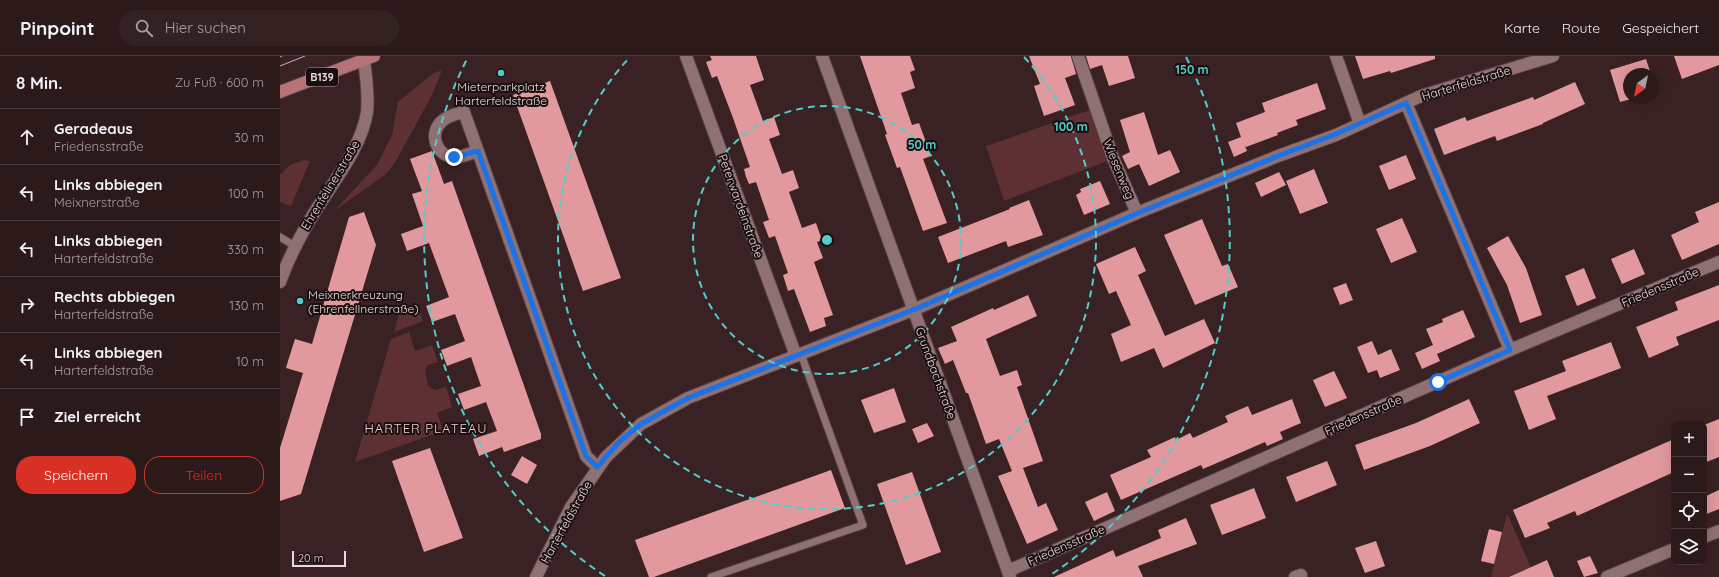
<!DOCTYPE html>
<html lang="de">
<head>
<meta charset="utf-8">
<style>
  body { margin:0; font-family:Quicksand,sans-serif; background:#342223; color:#f1f3f6 }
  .controls { position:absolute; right:12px; bottom:12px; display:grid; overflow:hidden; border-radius:8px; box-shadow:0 4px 16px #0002 }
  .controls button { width:36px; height:36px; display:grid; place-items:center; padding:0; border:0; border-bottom:1px solid #483839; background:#2c191a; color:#f1f3f6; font:20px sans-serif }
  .compass { position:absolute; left:1343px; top:12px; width:36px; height:36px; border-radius:50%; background:#2c191a; box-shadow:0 4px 16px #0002; rotate:213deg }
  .scale { position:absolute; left:12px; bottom:10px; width:54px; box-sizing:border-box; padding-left:4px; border:2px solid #ead9da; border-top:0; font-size:11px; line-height:14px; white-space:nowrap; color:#ead9da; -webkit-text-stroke:3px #1a0f0f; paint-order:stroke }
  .stop { position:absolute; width:12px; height:12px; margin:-9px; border:3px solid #1a73e8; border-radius:50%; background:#fff }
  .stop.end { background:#1a73e8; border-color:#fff; box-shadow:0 1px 4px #0008 }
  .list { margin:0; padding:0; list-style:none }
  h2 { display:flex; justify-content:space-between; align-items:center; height:52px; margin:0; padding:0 16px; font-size:17px }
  h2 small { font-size:13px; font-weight:400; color:#a6a0a2 }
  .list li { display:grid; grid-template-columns:26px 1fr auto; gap:12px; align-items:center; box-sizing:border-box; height:56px; padding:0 16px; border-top:1px solid #483839 }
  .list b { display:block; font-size:15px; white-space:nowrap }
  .list p { margin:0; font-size:13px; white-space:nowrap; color:#a6a0a2 }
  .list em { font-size:13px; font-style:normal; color:#a6a0a2 }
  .actions { display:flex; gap:8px; padding:12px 16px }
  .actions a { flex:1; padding:9px 0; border:1px solid #d93025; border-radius:16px; text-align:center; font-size:14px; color:#d93025 }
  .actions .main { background:#d93025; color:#fff }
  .icon { flex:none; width:22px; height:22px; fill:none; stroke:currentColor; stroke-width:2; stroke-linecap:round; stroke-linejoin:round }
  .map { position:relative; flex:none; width:1439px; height:521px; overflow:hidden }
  header { display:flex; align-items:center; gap:24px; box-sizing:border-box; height:56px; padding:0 20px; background:#2c191a; border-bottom:1px solid #483839 }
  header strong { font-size:19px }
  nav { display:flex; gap:22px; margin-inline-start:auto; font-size:14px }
  .search { width:280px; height:36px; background:#342223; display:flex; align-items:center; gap:10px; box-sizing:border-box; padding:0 14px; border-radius:22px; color:#a6a0a2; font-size:15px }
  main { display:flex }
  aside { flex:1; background:#2c191a }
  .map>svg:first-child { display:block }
  .green { fill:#5d3034 }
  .building { fill:#e1999e }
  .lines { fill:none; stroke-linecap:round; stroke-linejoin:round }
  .lane-casing { stroke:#554042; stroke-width:9 }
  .street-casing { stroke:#554042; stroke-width:14 }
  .primary-casing { stroke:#554042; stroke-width:14 }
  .lane { stroke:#907173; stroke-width:7 }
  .street { stroke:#907173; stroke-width:12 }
  .primary { stroke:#b87379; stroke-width:12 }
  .tram { stroke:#c5b3b4; stroke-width:1 }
  .route { stroke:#1a73e8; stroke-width:5 }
  .ring { fill:none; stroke:#52cdcc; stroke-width:2; stroke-dasharray:7 5 }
  .poi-dot { fill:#52cdcc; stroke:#1a0f0f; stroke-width:1.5 }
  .labels { text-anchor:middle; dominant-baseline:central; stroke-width:4; stroke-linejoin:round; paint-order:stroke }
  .shield { fill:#1a0f0f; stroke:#ac9c9d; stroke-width:1 }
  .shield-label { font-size:11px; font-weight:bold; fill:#ead9da }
  .street-label { font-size:12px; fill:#ead9da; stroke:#1a0f0f }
  .poi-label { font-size:12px; fill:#ead9da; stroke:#1a0f0f }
  .neighbourhood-label { font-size:13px; letter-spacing:1px; fill:#eecccd; stroke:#1a0f0f }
  .centre { fill:#52cdcc; stroke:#1a0f0f; stroke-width:2 }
  .ring-label { font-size:12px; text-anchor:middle; font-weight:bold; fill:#52cdcc; stroke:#1a0f0f; stroke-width:4; stroke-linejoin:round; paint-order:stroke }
</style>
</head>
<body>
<header>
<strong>Pinpoint</strong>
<div class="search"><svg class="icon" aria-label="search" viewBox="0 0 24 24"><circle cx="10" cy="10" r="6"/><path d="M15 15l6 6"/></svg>Hier suchen</div>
<nav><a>Karte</a><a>Route</a><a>Gespeichert</a></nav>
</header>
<main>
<aside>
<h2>8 Min.<small>Zu Fuß · 600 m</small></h2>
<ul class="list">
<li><svg class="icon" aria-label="ahead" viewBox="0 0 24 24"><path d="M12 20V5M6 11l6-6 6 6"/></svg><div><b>Geradeaus</b><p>Friedensstraße</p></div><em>30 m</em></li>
<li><svg class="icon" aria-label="left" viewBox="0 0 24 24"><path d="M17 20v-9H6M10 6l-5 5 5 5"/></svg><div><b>Links abbiegen</b><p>Meixnerstraße</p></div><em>100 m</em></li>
<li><svg class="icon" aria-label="left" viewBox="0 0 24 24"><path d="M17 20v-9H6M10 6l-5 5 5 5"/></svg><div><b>Links abbiegen</b><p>Harterfeldstraße</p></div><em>330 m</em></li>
<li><svg class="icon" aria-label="right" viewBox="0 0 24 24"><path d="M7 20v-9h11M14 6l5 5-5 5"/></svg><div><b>Rechts abbiegen</b><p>Harterfeldstraße</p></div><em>130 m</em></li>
<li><svg class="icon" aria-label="left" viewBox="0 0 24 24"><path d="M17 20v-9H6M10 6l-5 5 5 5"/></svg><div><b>Links abbiegen</b><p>Harterfeldstraße</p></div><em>10 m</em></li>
<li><svg class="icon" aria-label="arrive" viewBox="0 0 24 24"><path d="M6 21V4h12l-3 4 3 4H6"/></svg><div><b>Ziel erreicht</b></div></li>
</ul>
<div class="actions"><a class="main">Speichern</a><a>Teilen</a></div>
</aside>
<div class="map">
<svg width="1439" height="521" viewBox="0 0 1439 521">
  <rect width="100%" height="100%" fill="#3a2123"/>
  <g class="green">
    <path d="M162,14L153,37L116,105L106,118L54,155L97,109L112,79L118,46L152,18Z"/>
    <path d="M810,54L827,105L724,145L706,90Z"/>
    <path d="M24,104L30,105L11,150L0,146V119L10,109Z"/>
    <path d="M138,250L143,265L114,276L121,251L122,255Z"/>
    <path d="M129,276L135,295L152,289L158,306L148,309L145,314L148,330L155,334L166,331L172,351L157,357L163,375L75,406L111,283Z"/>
    <path d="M1227,457L1255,521H1211Z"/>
  </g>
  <g class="building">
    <path d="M430,0H476L484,24L470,29L483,65L494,61L500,79L489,83L502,118L513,114L519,132L509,136L522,172L536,167L542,184L537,186L543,202L534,206L553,259L544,262L546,270L530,276L514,233L508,235L503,219L508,217L495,180L489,182L483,166L489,164L476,126L469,128L466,121L464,113L470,111L453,62L437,20L432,22L426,6L432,4Z"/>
    <path d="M580,0H630L635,14L630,16L635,32L621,37L632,69L639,67L651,100L643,103L667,167L643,175L620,111L617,112L605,79L607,78Z"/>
    <path d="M749,0H791L796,18L785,22L795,49L764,60L754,30L760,28Z"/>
    <path d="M806,0H848L855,22L829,30L822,9L810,13Z"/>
    <path d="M1075,0H1155V3L1111,17L1110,15L1083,23Z"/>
    <path d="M1394,0H1439V9L1402,23Z"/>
    <path d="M1366,3L1371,18H1349V42H1355L1340,46L1330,14Z"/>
    <path d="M270,25L341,222L303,235L233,39Z"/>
    <path d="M1295,26L1305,48L1263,67V68L1217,85L1215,80L1164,99L1154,73L1185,61L1187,65L1253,41L1254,44Z"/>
    <path d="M1037,27L1046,53L1016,64L1018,69L997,77L998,79L966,91L965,90L967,95L954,101L948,86L961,81L956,67L985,56L982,47Z"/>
    <path d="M864,56L878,99L890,94L900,116L869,130L859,108L848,113L842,100L850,96L840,64Z"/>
    <path d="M152,95L164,128L172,125L261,378V383L224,396L222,391L199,400L193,383L217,375L206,346L184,354L178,338L201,330L191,301L167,310L161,294L185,285L175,258L152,266L146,250L169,241L149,187L127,195L121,178L143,170L132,138L142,135L130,103Z"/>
    <path d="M1126,99L1136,123L1109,134L1099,110Z"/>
    <path d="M1034,113L1048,147L1020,158L1006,125Z"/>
    <path d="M999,116L1006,129L981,141L975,127Z"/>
    <path d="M820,125L830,148L804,159L796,139L801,136L800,133Z"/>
    <path d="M749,144L763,179L728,191L726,185L668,207L658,181L730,153L729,152Z"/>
    <path d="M1439,146V188L1402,204L1391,179L1419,166L1415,156Z"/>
    <path d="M84,156L96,189L21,438L0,445V392L23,317L6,312L8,305L15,283L32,288L69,161Z"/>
    <path d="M1122,162L1137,196L1111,207L1096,173Z"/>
    <path d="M922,163L942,210L948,208L958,231L915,249L884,179Z"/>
    <path d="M1228,180L1246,212L1262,259L1240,267L1227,229L1207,192Z"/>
    <path d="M855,191L866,215L858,219L885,280L924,263L935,287L883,312L874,292L841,306L831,278L851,269L836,235L829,238L816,208Z"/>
    <path d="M1354,193L1365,218L1342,228L1331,203Z"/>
    <path d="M1304,212L1316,242L1297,250L1285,220Z"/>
    <path d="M1066,227L1073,244L1060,249L1053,232Z"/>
    <path d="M1439,229V264L1396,281L1399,289L1369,302L1356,271L1398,254L1395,246Z"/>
    <path d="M748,239L757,260L706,283L720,320L737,314L742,329L737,331L763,405L743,412L758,451L766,447L778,474L747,488L718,420L732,415L719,383L706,388L688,337H686L673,304L665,308L658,292L677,285L671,271L713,252L714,254Z"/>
    <path d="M1183,254L1195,281L1157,298L1160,305L1142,313L1135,297L1153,289L1146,273L1163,266L1162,263Z"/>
    <path d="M1092,285L1098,299L1111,293L1120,314L1100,322L1097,314L1088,317L1077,291Z"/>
    <path d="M1331,286L1341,312L1267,340L1276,363L1249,374L1234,335L1286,315L1282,305Z"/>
    <path d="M1054,315L1067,342L1045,351L1033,324Z"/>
    <path d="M614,332L626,366L594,377L581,344Z"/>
    <path d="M1012,343L1021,367L1000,376L1003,383L987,390L985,386L923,413L921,409L841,444L830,419L871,401L867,394L895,381L896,384L910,377L913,382L948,366L945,360L968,350L972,359Z"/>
    <path d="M1189,343L1200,367L1150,390L1084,414L1075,389L1136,367Z"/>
    <path d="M1439,363V401L1424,407V369Z"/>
    <path d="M647,367L654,380L638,387L632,373Z"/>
    <path d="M1394,383V416L1297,460L1295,455L1267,467L1270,472L1245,482L1233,454Z"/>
    <path d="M150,392L183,482L144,496L112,405Z"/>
    <path d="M242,400L257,409L247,428L231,419Z"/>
    <path d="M1047,405L1057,429L1016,446L1006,421Z"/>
    <path d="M551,414L565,452L374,521H369L355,484Z"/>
    <path d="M632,416L661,496L626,509L597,428Z"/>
    <path d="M974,432L986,462L942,479L930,449Z"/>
    <path d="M1439,434V453L1424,459V441Z"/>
    <path d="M827,436L835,455L814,465L805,446Z"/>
    <path d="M906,462L917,488L858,510L863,521H774L833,494L836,501L881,482L878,474Z"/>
    <path d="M1209,473L1222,476L1214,508L1201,505Z"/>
    <path d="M1096,485L1105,510L1085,517L1075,492Z"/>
    <path d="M1310,500L1318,517L1304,521L1297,505Z"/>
    <path d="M1267,504L1274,521H1229Z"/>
  </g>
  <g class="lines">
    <g class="lane-casing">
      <g id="lane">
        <path d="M0,181L15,190"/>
        <path d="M431,521L583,469L521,298"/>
      </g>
    </g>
    <g class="street-casing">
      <g id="street">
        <path d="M406,0L516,300"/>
        <path d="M542,0L730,521"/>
        <path d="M798,0L833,102L857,157"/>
        <path d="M1056,0L1080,68"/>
        <path d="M1126,47L1230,294"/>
        <path d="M198,95C190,97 182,102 174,101C156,100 149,78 161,66C167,60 176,58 184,56L306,400L317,411"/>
        <path d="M0,226C11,195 27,167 45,140C62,114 82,87 87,56C89,39 86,21 84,4"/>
        <path d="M1424,481L1439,475"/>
        <path d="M728,515L1230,294L1439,206"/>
        <path d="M256,521L291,451L326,401L361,368L408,342L633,254L857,157L998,100L1056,79L1141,40L1273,0"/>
        <path d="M1015,521L1021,519"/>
        <path d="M1327,521L1394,493"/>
      </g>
    </g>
    <g class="primary-casing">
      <path id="primary" d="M0,36L94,0"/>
    </g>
    <use href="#lane" class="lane"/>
    <use href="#street" class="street"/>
    <use href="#primary" class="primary"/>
    <g class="tram">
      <path d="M0,1L2,0"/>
      <path d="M0,10L25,0"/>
    </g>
  </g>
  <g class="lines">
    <path class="route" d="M174,101L198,95L306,400L317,411L340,385L361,368L408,342L633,254L858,157L998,100L1056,78L1126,47L1230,294L1158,326"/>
  </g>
  <g class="ring">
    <circle cx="547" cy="184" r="134"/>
    <path d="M744 1A269 269 0 1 1 350 1"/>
    <path d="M325 520A403 403 0 0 1 188 1M906 1A403 403 0 0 1 769 520"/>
  </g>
  <g class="poi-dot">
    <circle cx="221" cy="17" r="4"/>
    <circle cx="20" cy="245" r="4"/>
  </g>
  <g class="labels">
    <rect class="shield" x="26" y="12" width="32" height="18" rx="3"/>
    <g class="shield-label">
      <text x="42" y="21">B139</text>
    </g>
    <g class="street-label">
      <text transform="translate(1186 27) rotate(-17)">Harterfeldstraße</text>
      <text transform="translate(839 113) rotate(68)">Wiesenweg</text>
      <text transform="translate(50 129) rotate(-59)">Ehrenfellnerstraße</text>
      <text transform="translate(461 150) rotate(70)">Peterwardeinstraße</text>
      <text transform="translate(1380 231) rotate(-23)">Friedensstraße</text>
      <text transform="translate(656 317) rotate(70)">Grundbachstraße</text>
      <text transform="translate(1083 359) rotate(-24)">Friedensstraße</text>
      <text transform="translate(286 466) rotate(-61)">Harterfeldstraße</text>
      <text transform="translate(786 489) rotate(-24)">Friedensstraße</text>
    </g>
    <g class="poi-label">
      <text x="221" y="30">Mieterparkplatz<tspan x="221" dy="14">Harterfeldstraße</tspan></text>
      <text x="28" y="238" text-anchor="start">Meixnerkreuzung<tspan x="28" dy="14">(Ehrenfellnerstraße)</tspan></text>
    </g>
    <g class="neighbourhood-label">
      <text x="146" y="372">HARTER PLATEAU</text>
    </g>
  </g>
  <circle cx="547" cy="184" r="6" class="centre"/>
  <g class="ring-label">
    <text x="912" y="18">150 m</text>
    <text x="791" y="75">100 m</text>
    <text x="642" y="93">50 m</text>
  </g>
</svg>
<div class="controls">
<button>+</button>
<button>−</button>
<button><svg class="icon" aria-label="locate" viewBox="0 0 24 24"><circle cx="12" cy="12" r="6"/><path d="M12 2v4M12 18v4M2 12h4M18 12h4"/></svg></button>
<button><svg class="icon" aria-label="layers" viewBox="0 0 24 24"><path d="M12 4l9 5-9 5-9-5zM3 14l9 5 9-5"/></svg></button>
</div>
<svg class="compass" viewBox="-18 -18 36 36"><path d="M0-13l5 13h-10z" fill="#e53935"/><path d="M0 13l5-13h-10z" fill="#a6a0a2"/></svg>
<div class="scale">20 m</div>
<div class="stop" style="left:1158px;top:326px"></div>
<div class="stop end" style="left:174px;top:101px"></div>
</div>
</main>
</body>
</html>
